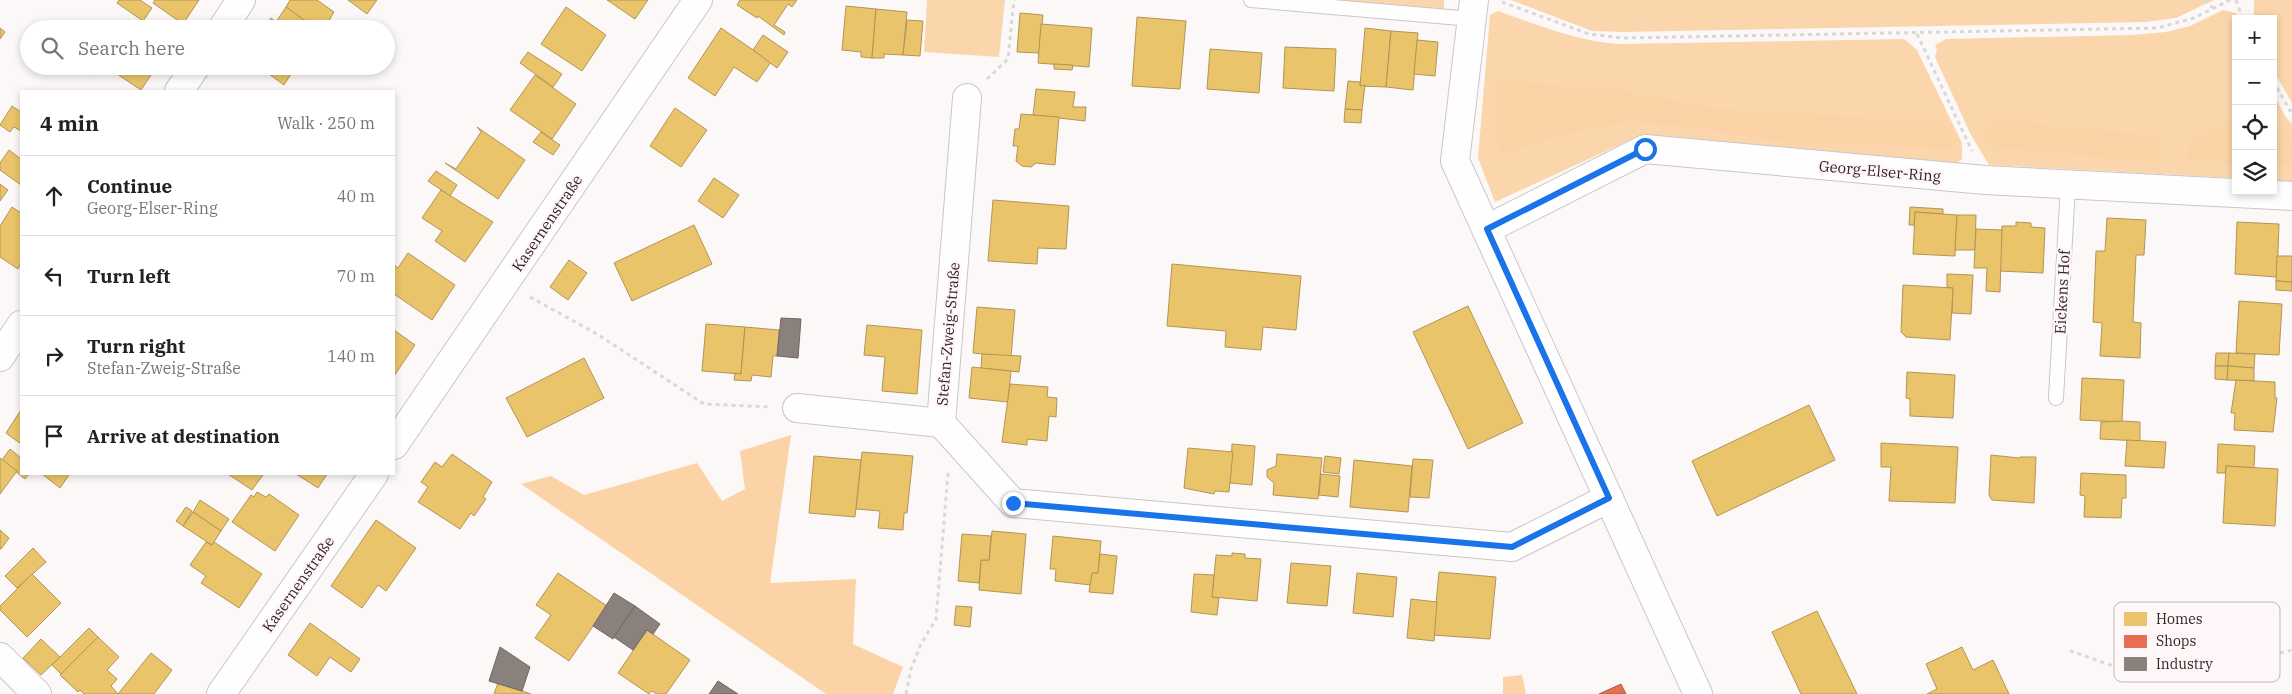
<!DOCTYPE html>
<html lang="en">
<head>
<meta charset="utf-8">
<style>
  body { margin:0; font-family:"IBM Plex Serif",serif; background:#f2f2f2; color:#222 }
  .controls { position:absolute; right:15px; top:15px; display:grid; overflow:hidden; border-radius:0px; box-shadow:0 2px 8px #0003 }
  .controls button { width:45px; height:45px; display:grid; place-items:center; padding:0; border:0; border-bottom:1px solid #e0e0e0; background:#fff; color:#222; font:25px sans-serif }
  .stop { position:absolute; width:15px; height:15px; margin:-11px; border:4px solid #1a73e8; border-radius:50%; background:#fff }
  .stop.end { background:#1a73e8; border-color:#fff; box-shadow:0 1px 5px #0008 }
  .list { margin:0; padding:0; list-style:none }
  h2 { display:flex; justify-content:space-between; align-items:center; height:65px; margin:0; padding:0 20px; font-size:21px }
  h2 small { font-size:16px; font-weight:400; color:#767676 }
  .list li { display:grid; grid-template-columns:32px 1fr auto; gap:15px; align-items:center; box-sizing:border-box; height:80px; padding:0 20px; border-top:1px solid #e0e0e0 }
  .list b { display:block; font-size:19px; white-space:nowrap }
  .list p { margin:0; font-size:16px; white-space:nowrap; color:#767676 }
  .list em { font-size:16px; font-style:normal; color:#767676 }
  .icon { flex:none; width:28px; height:28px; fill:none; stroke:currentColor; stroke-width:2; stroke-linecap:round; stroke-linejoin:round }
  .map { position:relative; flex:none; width:2292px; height:694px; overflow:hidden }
  .search { position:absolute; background:#fff; box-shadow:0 2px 8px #0003; left:20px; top:20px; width:375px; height:55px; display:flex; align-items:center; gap:12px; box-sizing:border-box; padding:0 18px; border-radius:28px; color:#767676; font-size:19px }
  .panel { position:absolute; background:#fff; box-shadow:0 2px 8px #0003; left:20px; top:90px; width:375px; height:385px; border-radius:0px }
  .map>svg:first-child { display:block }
  .green { fill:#fbd6ac }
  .forest { fill:#fbd3a6 }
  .homes { fill:#e9c46a; stroke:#b39456 }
  .shops { fill:#e76f51; stroke:#b15944 }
  .industry { fill:#8a817c; stroke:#706562 }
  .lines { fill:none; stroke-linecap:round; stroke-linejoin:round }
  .service-casing { stroke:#cdc5c5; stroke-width:16 }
  .minor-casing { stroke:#cdc5c5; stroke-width:30 }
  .path { stroke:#d9d8d8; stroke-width:3; stroke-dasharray:4 4; stroke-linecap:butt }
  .service { stroke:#fffefe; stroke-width:14 }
  .minor { stroke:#fffefe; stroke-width:28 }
  .route { stroke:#1a73e8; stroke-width:6 }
  .labels { text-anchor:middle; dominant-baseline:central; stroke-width:5; stroke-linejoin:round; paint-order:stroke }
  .street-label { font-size:15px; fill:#342527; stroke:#fef6f7 }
  .key { fill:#fef6f7; stroke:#c1b7b9; stroke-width:1 }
  .key-label { font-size:14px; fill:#342527 }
</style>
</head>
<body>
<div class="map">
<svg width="2292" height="694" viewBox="0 0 2292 694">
  <rect width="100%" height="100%" fill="#fcf8f8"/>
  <g class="green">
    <path d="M927,0H1005L999,57L924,52Z"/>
    <path d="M1330,0H1444V10Z"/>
    <path d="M1511,0H2214L2176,18L2146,22L1624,32L1592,31Z"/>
    <path d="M2254,0H2292V103L2273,70V19H2254Z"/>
    <path d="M2223,10L2236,13L2238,19H2236V178L1989,165L1971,135L1935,57L1937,50L1935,45L1946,39L2132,35L2166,32L2190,26Z"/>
    <path d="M1498,11C1538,25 1576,41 1618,44L1904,39L1917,50L1962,143V159L1957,163L1643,134L1495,202L1478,158L1490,15Z"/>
    <path d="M2273,93L2285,116L2292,124V182L2273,180Z"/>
  </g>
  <g class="forest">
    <path d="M1510,81L1618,90L1709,108L1939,122L1945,125L1957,142L1952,149L1774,141L1674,125L1628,122L1558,136L1499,155L1496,127L1497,82Z"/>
    <path d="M2008,117L2044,125L2159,136L2163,145L2158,163L2012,148L1995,151L1983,142L1982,129Z"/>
    <path d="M2236,118V163L2194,161L2186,156L2190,142Z"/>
    <path d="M2273,122L2292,138V165L2273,163Z"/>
    <path d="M791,435L770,583L856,579L853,644L903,667L893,694H826L521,484L551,476L584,495L697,463L722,501L745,489L740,451Z"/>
    <path d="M1522,675L1526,694H1503V677Z"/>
  </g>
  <g class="homes">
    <path d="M119,0H140L152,8L143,21L117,3Z"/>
    <path d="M155,0H199L183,24L153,3Z"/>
    <path d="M290,0H317L334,12L324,29H315L286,7Z"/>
    <path d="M348,0H377L367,14Z"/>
    <path d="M607,0H648L635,19Z"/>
    <path d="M740,0H797L792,7L788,4L774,25L785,32L784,35L758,16L757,18L737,5Z"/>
    <path d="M846,6L876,9L872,58L861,57V52L842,50Z"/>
    <path d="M286,7L315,28V29H264L271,18L276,22Z"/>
    <path d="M566,7L606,35L582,71L541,44Z"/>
    <path d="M876,9L907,12L903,55L884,54V58H872Z"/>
    <path d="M1020,13L1043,15L1039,53L1017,52Z"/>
    <path d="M1137,17L1186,21L1180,89L1132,86Z"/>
    <path d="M907,20L923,21L920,56L903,55Z"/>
    <path d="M1041,24L1092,28L1089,67L1038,63Z"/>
    <path d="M0,28L5,32L0,39Z"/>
    <path d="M721,28L771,62L757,82L734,67L715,96L688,78Z"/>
    <path d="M1365,28L1391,31L1386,87L1360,86Z"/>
    <path d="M1391,31L1418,33L1413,90L1386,87Z"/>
    <path d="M763,35L788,52L777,68L753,50Z"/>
    <path d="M1417,40L1438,42L1435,76L1414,74Z"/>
    <path d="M1285,47L1336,49L1334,91L1283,88Z"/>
    <path d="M1210,49L1262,53L1259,93L1207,89Z"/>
    <path d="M528,52L562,74L553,87L520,63Z"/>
    <path d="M1054,64L1073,65L1072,70L1054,69Z"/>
    <path d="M82,66H102L96,75Z"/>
    <path d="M110,66H157L141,90L108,68Z"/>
    <path d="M258,66H292L295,68L284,85Z"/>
    <path d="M535,75L576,104L552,139L510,110Z"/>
    <path d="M1348,81L1360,82V86L1365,85L1362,110L1345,109Z"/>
    <path d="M1036,89L1075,92L1073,107H1086L1085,121L1033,115Z"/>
    <path d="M12,106L21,112V131L14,127L10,132L0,125Z"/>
    <path d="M675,108L707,130L681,167L650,146Z"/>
    <path d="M1345,109L1362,110L1361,123L1344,122Z"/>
    <path d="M1021,114L1059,117L1055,165L1036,163L1031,167L1022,166L1016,161L1018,146H1013L1015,129H1019Z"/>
    <path d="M477,127L525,160L498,199L445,163L456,169L481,132Z"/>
    <path d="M541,132L560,145L553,155L533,142Z"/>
    <path d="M9,150L21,159V185L0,170V163Z"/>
    <path d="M436,171L457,185L450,196L428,181Z"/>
    <path d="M714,178L739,195L723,218L698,201Z"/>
    <path d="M0,184L8,190L0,201Z"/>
    <path d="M441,190L493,222L465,262L435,241L442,231L422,218Z"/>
    <path d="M993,200L1069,206L1066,249L1038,248L1037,264L988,261Z"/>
    <path d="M12,207L21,213V263L18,269L0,257V226Z"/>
    <path d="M1910,207L1943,209V214L1915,212L1914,225H1909Z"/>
    <path d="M1915,212L1957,215L1955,256L1913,254Z"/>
    <path d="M1957,215H1976L1975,250H1955Z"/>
    <path d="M2107,218L2146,220L2144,255H2136L2133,322L2141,323L2140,358L2100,356L2102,323L2093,322L2096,251H2105Z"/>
    <path d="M2016,222L2031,223V227L2045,228L2043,273L1999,271L2002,226H2016Z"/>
    <path d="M2237,222L2279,224L2277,277L2235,274Z"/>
    <path d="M694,225L712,264L632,301L614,263Z"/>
    <path d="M1976,229L2002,230L2000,292L1986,291L1987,268H1974Z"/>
    <path d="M408,253L455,285L432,320L394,294V265L398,268Z"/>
    <path d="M2277,256H2292V282L2276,281Z"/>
    <path d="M569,260L587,273L568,300L550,287Z"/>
    <path d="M1172,264L1301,276L1296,330L1263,327L1261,350L1225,347L1226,331L1167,326Z"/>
    <path d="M1947,274L1973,275L1971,314L1952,313L1953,288L1947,287Z"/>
    <path d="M2276,281L2292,282V291L2276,290Z"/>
    <path d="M1903,285L1953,288L1950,340L1906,337L1901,332Z"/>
    <path d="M2239,301L2282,304L2279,355L2236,353Z"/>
    <path d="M1468,306L1523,423L1468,449L1413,332Z"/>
    <path d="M977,307L1015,310L1011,357L973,353Z"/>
    <path d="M706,324L745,327L741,374L702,371Z"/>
    <path d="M867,325L922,330L917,394L882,391L885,357L864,355Z"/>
    <path d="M745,327L779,330L777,356H773L771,377L752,375L751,381L734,380L735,373L741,374Z"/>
    <path d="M394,330L415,345L394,376Z"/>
    <path d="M2216,353H2229L2228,366H2215Z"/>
    <path d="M2229,353L2255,354L2254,368L2228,366Z"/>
    <path d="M982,354L1021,356L1019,372L981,368Z"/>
    <path d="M584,358L604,398L527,437L506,398Z"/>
    <path d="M2215,366H2228L2227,380L2215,379Z"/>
    <path d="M2228,366L2254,368V381L2227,380Z"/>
    <path d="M972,367L1011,371L1008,402L969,398Z"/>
    <path d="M1907,372L1955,375L1953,418L1910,416V399L1906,398Z"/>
    <path d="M2082,378L2124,380L2122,422L2080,420Z"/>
    <path d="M2236,380L2275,382V398H2277L2273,432L2234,430L2235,413H2231Z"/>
    <path d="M1010,384L1048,387L1047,397L1057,398L1056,417L1049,416L1047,441L1027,439V445L1002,442Z"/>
    <path d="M1809,405L1835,460L1717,516L1692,461Z"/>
    <path d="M21,410V444L6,433Z"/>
    <path d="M2122,421L2140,422V441L2100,439L2101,422Z"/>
    <path d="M2127,440L2166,442L2164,468L2125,466Z"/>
    <path d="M1881,443L1958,447L1955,503L1889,501L1891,467H1881Z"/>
    <path d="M1232,444L1255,446L1252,485L1230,483Z"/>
    <path d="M2218,444L2255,446L2254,468L2226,466L2225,473H2217Z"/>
    <path d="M1188,448L1233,452L1229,492L1215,491L1214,494L1184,488Z"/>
    <path d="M10,449L21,458V474H29L25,479L2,460Z"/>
    <path d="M862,452L913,456L907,513H904L903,530L878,528L880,511L856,509Z"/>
    <path d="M452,454L492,482L483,497L486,499L474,516L471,513L460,529L418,502L428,487L421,482L435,462L442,467Z"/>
    <path d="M1277,454L1322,458L1318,499L1273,495L1274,483L1267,477V470L1276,466Z"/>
    <path d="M1991,455L2019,458L2020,457H2036L2034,503L1992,500L1989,495Z"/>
    <path d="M814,456L861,460L855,517L809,513Z"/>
    <path d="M1325,456L1341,458L1339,474L1323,472Z"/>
    <path d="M0,458L17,471L0,494Z"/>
    <path d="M1413,459L1433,460L1429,498L1410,497Z"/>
    <path d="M1354,460L1412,466L1408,512L1350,507Z"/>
    <path d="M2226,466L2278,469L2275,526L2223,523Z"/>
    <path d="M2081,473L2126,475V498H2122L2121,518L2084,517L2085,496L2080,495Z"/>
    <path d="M42,474H68L69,475L60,488Z"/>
    <path d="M228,474H262L263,475L252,490Z"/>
    <path d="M296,474H327L318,488Z"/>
    <path d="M1321,474L1340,476L1338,497L1319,495Z"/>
    <path d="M257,492L266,497L269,494L299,515L275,551L232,522L251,495L254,497Z"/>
    <path d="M200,500L229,519L221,531L193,512Z"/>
    <path d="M186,507L192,511L183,526L176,521Z"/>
    <path d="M193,512L221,531L212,545L183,526Z"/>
    <path d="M376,520L416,548L386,591L378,585L362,608L331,586Z"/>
    <path d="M0,530L9,538L1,549H0Z"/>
    <path d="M992,531L1026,534L1021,594L979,590L981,560H989Z"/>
    <path d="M962,534L991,536L989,560H981L979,583L958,581Z"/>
    <path d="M1053,536L1101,541L1098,573H1092L1091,585L1055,581L1056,569H1050Z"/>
    <path d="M206,542L212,545L214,542L262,574L239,608L201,583L206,576L190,565Z"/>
    <path d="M33,548L46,562L17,588L5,576Z"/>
    <path d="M1232,553L1245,554V558L1261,559L1257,601L1212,597L1216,555L1232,556Z"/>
    <path d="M1100,554L1117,556L1113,594L1089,592L1092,573H1098Z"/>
    <path d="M1291,563L1331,566L1327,606L1287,603Z"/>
    <path d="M1439,572L1496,577L1490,639L1433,635Z"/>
    <path d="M558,573L607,606L569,661L535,638L551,615L536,605Z"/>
    <path d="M1357,573L1397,577L1393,617L1353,613Z"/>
    <path d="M32,574L61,603L27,637L0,610V606Z"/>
    <path d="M1194,574L1214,575L1212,597L1219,598L1217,615L1191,612Z"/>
    <path d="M1411,599L1437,602L1434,641L1407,638Z"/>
    <path d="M956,606L972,607L970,627L954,625Z"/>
    <path d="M1817,611L1857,694H1801L1772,632Z"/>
    <path d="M310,623L360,659L351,672L330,657L317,676L288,655Z"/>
    <path d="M89,628L98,637L61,674L52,665Z"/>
    <path d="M647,630L690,660L666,694H657L652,691L649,694L618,673Z"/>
    <path d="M98,637L119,657L107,670L117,679L111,686L118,694H84L80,690L78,692L60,675Z"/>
    <path d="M41,639L60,657L41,675L23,658Z"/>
    <path d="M1962,647L1973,670L1993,660L2009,694H1927L1937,689L1926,664Z"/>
    <path d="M151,653L172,670L154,694H118Z"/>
    <path d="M498,683L531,694H494Z"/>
  </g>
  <path class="shops" d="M1621,684L1626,694H1599Z"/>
  <g class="industry">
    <path d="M781,318L801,319L798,358L777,356Z"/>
    <path d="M614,593L635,606L613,639L593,626Z"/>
    <path d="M635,606L660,624L653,634L647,630L633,650L614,637Z"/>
    <path d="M500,647L530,667L522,691L489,681Z"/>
    <path d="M718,681L738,694H709Z"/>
  </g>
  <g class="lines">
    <g class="service-casing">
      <g id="service">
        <path d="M1251,0L1472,19"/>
        <path d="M2056,398L2068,186"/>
      </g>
    </g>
    <g class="minor-casing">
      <g id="minor">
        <path d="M1474,0L1455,161L1698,694"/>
        <path d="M222,29L241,0"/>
        <path d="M179,91L196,66"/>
        <path d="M967,98L941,423L1013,503L1512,547L1609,498"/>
        <path d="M1487,229L1645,149L1985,180L2292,196"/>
        <path d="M0,357L21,325"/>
        <path d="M797,408L941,423"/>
        <path d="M394,445L698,0"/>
        <path d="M0,657L37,694"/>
        <path d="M221,694L374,474"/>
      </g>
    </g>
    <g class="path">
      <path d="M2205,0L2213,8"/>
      <path d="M2236,0L2243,19"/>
      <path d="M1502,2L1589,34L1623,38L2157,28L2194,18L2230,0"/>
      <path d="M1917,34L1972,151"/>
      <path d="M987,79L1008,59L1014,0"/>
      <path d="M2273,81L2292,114"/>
      <path d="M530,297L597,334L704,404L771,407"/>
      <path d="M2070,651C2093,658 2125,672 2148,675C2191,681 2250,660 2292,650"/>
      <path d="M906,694L911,669L921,644L936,619L948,473"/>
    </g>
    <use href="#service" class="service"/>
    <use href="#minor" class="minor"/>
  </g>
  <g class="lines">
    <path class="route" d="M1013,503L1512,547L1609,498L1487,229L1645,149"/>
  </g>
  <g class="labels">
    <g class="street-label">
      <text transform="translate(1880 171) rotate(5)">Georg-Elser-Ring</text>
      <text transform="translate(547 223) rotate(-56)">Kasernenstraße</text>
      <text transform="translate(2062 292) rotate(-87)">Eickens Hof</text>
      <text transform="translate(948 334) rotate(-85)">Stefan-Zweig-Straße</text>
      <text transform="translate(298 584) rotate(-55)">Kasernenstraße</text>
    </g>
  </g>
  <rect x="2114" y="602" width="166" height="80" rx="8" class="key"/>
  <rect x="2124" y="612" width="23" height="14" fill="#e9c46a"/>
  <rect x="2124" y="635" width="23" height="13" fill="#e76f51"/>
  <rect x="2124" y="657" width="23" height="14" fill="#8a817c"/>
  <g class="key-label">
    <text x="2156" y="624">Homes</text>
    <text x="2156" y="646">Shops</text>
    <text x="2156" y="669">Industry</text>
  </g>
</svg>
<div class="controls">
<button>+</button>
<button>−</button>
<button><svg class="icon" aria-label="locate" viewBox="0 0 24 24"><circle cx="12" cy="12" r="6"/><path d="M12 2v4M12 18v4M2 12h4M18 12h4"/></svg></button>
<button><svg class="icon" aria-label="layers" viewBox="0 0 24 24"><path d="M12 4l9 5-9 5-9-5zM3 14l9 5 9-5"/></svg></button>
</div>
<div class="stop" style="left:1645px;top:149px"></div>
<div class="stop end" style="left:1013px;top:503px"></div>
<div class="search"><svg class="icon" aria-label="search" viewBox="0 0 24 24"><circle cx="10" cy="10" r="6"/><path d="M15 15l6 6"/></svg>Search here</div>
<section class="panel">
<h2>4 min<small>Walk · 250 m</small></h2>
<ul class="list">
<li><svg class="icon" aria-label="ahead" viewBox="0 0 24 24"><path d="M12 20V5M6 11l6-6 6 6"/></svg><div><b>Continue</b><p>Georg-Elser-Ring</p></div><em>40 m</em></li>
<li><svg class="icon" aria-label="left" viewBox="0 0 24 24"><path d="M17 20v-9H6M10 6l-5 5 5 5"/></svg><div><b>Turn left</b></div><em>70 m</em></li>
<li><svg class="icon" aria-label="right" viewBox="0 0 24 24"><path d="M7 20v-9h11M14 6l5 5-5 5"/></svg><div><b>Turn right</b><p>Stefan-Zweig-Straße</p></div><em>140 m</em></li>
<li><svg class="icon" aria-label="arrive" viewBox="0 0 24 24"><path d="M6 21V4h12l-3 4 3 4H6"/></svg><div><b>Arrive at destination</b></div></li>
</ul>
</section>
</div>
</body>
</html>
